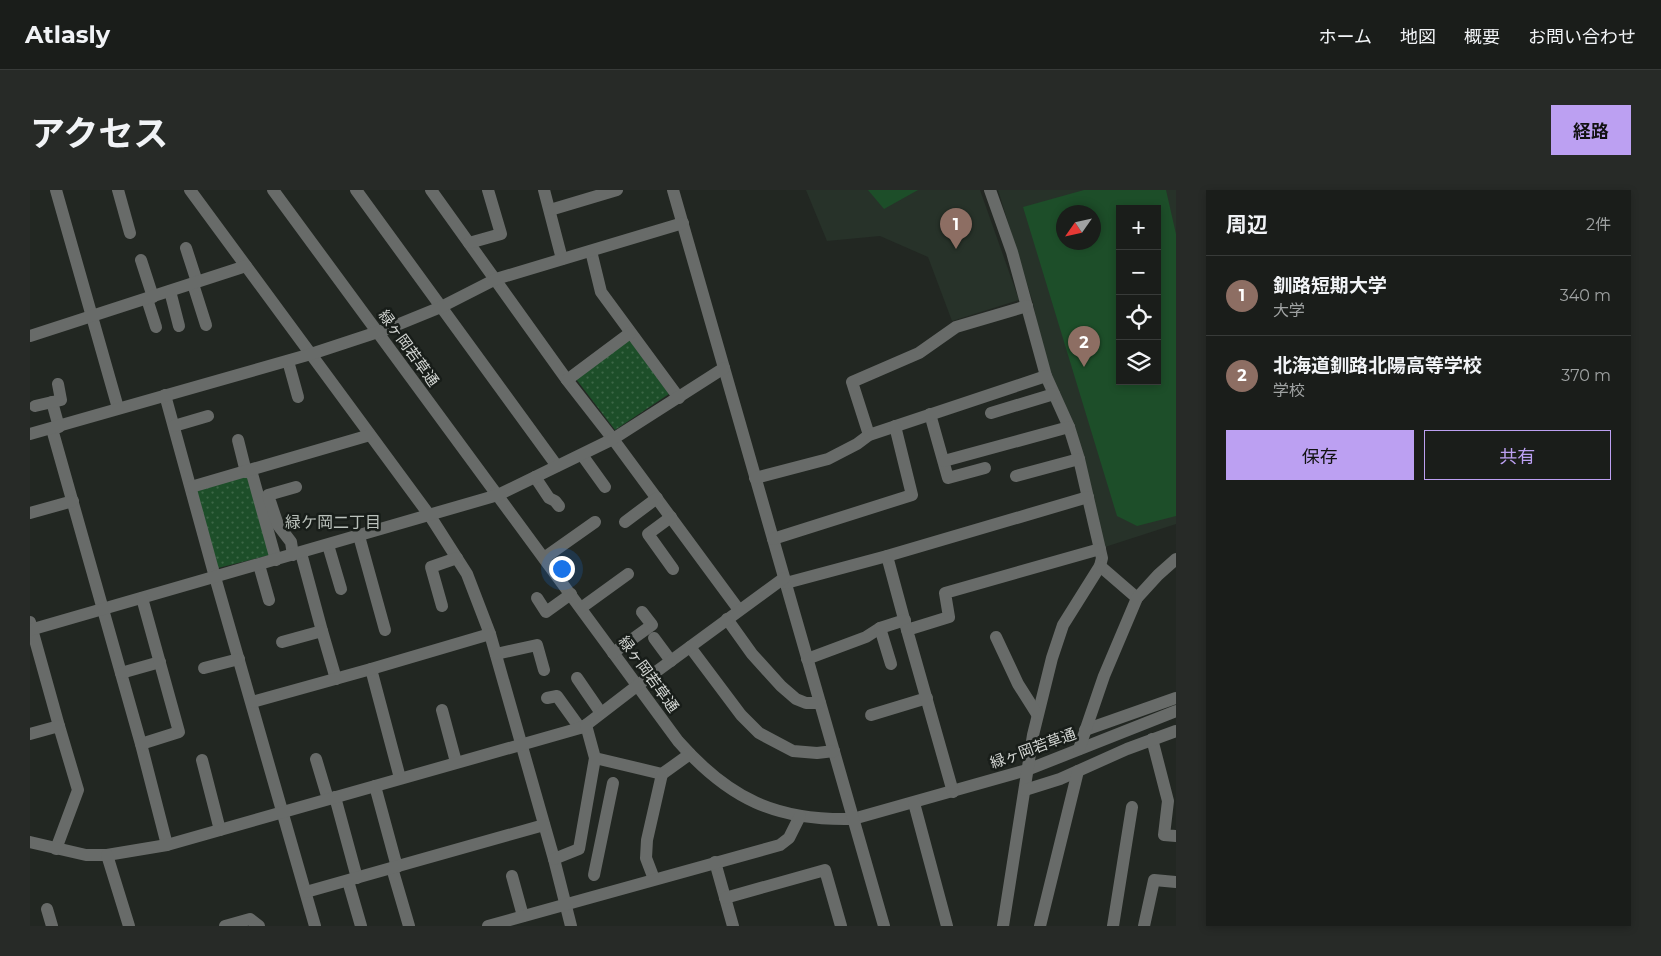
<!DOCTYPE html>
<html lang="ja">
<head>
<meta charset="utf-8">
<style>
  body { margin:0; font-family:Montserrat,"Noto Sans JP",sans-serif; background:#272a27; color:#f1f3f6 }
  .controls { position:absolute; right:15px; top:15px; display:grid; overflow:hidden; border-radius:0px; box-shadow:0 2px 8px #0003 }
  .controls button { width:45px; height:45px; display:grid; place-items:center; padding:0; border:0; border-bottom:1px solid #383b39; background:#1a1d1a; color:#f1f3f6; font:25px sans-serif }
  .compass { position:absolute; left:1026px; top:15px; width:45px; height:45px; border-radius:50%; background:#1a1d1a; box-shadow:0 2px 8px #0003; rotate:236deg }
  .you { position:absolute; left:531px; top:378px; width:18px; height:18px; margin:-12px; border:4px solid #fff; border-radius:50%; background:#1a73e8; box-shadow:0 0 0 8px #1a73e833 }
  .badge { display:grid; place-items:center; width:32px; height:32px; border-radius:50%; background:#bca0f2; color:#fff; font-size:16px; font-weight:700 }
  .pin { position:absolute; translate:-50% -41px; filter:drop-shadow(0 1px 2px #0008) }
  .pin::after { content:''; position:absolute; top:26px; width:18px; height:15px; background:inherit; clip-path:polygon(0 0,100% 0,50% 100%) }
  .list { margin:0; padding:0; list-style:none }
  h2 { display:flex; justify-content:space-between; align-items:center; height:65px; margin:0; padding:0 20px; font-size:21px }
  h2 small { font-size:16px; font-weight:400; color:#9fa2a2 }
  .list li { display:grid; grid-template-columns:32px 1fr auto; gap:15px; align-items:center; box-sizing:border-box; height:80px; padding:0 20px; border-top:1px solid #383b39 }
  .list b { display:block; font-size:19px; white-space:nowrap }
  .list p { margin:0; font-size:16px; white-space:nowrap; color:#9fa2a2 }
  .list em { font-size:16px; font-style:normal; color:#9fa2a2 }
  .actions { display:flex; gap:10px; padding:15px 20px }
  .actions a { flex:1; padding:11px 0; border:1px solid #bca0f2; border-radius:0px; text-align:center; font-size:18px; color:#bca0f2 }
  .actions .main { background:#bca0f2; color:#111 }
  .icon { flex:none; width:28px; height:28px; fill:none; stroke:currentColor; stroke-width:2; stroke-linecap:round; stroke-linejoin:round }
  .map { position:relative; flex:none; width:1146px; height:736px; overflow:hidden; border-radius:0px }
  header { display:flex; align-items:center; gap:30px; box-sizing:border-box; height:70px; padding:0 25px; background:#1a1d1a; border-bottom:1px solid #383b39 }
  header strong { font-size:24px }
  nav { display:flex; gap:28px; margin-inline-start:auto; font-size:18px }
  .intro { display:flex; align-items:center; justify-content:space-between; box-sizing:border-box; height:120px; padding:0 30px }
  h1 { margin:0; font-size:35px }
  .button { padding:12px 22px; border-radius:0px; background:#bca0f2; color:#111; font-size:18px; font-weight:700 }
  main { display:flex; gap:30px; padding:0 30px }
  aside { flex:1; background:#1a1d1a; border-radius:0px; box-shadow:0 2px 8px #0003 }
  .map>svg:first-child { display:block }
  .built { fill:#273229; fill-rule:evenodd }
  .grass { fill:#1d4e29; fill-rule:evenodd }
  .park { fill:url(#park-dots) }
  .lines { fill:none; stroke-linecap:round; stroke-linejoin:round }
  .minor { stroke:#686b69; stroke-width:12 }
  .labels { text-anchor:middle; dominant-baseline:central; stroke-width:5; stroke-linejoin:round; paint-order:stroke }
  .street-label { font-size:15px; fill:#d4d7d4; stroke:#181d19 }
  .neighbourhood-label { font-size:16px; fill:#bac1bb; stroke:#181d19 }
</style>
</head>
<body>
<header>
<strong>Atlasly</strong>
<nav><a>ホーム</a><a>地図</a><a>概要</a><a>お問い合わせ</a></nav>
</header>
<div class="intro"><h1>アクセス</h1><a class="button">経路</a></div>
<main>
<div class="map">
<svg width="1146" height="736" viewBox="0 0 1146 736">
  <defs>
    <pattern id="park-dots" width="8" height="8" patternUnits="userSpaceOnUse" patternTransform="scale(1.25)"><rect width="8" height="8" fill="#1d4e29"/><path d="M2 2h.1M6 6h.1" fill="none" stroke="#3d6747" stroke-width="1.8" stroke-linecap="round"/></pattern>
  </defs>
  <rect width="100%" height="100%" fill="#222722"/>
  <g class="built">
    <path d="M776,0H950L989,110L922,131L898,67L850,46L797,51Z"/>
    <path d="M968,0H1146V334L1075,357L1013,163L1003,113ZM1090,19H1127V191H1090ZM1034,22H1064V52H1034Z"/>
  </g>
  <g class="grass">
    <path d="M838,0H888L854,19Z"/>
    <path d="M1054,0H1136L1146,44V326L1107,336L1087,326L993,17ZM1090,19H1127V191H1090ZM1034,22H1064V52H1034Z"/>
  </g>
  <g class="park">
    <path d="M599,149L639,204L585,240L546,189Z"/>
    <path d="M218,285L240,365L188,378L166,299Z"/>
  </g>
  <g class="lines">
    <g class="minor">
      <path d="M26,0L88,218"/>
      <path d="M88,0L100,43"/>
      <path d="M160,0L400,326L437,384L460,444L524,669L541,736"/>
      <path d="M243,0L648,551C699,609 746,631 823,629L997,580L1146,521"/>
      <path d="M326,0L527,276"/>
      <path d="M401,0L537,190L583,249L709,420"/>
      <path d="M514,0L532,69"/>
      <path d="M643,0L854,736"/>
      <path d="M960,0L982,62L1016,186L1039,237L1049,269L1072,368L1070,376L1033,435L1022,468L1003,545L973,736"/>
      <path d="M520,20L587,0"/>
      <path d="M439,53L471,44L458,0"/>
      <path d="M156,58L167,92"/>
      <path d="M561,61L571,102L649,208"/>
      <path d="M111,70L123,107"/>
      <path d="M163,94L176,135"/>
      <path d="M140,101L149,136"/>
      <path d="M117,109L126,137"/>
      <path d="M0,146L216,76"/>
      <path d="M258,171L268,207"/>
      <path d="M537,190L600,143"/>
      <path d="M135,205L185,387L285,736"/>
      <path d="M22,212L29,237"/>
      <path d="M5,216L31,210L28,194"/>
      <path d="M961,223L1024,204"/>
      <path d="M900,224L918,288L955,278"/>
      <path d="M144,236L178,226"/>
      <path d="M22,239L111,554L137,655"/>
      <path d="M0,244L281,164L357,139L411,117L466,89L653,33"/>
      <path d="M839,245L822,192L889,163L926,137L997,116"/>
      <path d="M208,250L216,282"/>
      <path d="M552,265L575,297"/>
      <path d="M914,271L1039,237"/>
      <path d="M221,280L246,370"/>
      <path d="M986,286L1049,269"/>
      <path d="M505,287L519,308L525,311L529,316"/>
      <path d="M725,288L798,269L827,254L839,245L1016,186"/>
      <path d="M161,297L340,245"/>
      <path d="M0,323L43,311"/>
      <path d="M641,327L618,344L643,379"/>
      <path d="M595,332L627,308"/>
      <path d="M329,346L355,440"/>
      <path d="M743,349L882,305L865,236"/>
      <path d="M298,355L311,399"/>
      <path d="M271,363L292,441"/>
      <path d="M263,365L261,352L248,335L238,305L266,297"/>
      <path d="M857,366L877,440"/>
      <path d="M514,368L565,332"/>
      <path d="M229,375L239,410"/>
      <path d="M1070,376L1107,408"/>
      <path d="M756,393L857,366L1058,307"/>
      <path d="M507,408L516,422L541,404"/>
      <path d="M412,416L401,377L427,368"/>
      <path d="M551,418L598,384"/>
      <path d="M697,429L722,464L751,496L766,509L776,513H790"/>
      <path d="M0,432L29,536"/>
      <path d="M0,440L468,305L583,249L694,178"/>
      <path d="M966,447L988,494L1007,524"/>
      <path d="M624,448L641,471"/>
      <path d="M252,452L292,441L306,489"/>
      <path d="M660,457L711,525L729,543L763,561L787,563L804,561"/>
      <path d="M583,463L622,435L612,422"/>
      <path d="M466,464L507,455L514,480"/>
      <path d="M777,469L836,447L850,438"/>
      <path d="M861,474L850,438L875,430"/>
      <path d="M174,478L209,469"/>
      <path d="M341,479L370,588"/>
      <path d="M91,483L130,472"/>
      <path d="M547,488L571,523"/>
      <path d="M517,508L527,506L550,538"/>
      <path d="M222,512L341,479L460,444"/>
      <path d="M412,520L426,572"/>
      <path d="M841,525L897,508"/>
      <path d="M1055,540L1146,508"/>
      <path d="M0,544L29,536L48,600L26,659"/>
      <path d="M1122,549L1138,611L1134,645L1146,646"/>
      <path d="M111,554L149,542L112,408"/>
      <path d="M1049,559L1074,486L1107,408L1128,385L1146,369"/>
      <path d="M565,568L632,584L660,564"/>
      <path d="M286,569L298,609"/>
      <path d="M172,570L190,640"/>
      <path d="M345,596L367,677"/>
      <path d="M995,600L1030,589L1097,559L1146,541"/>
      <path d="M923,602L877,440L919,427L915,403L1070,359"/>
      <path d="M305,607L327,688"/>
      <path d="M884,613L917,736"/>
      <path d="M0,652L56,665H77L137,655L550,538L556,535L608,495L754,388"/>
      <path d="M77,665L99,736"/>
      <path d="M524,669L549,659L565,568L556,535"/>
      <path d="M685,672L703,736"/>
      <path d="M362,678L379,736"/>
      <path d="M564,685L583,593"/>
      <path d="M482,686L493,726"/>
      <path d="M624,689L616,668L617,650L632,584"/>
      <path d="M318,691L331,736"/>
      <path d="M276,702L514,635"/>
      <path d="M695,708L795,680L811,736"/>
      <path d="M17,719L22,736"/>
      <path d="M195,736L220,729L229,736"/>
      <path d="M458,736L750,655L759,648L770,626"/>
      <path d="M1010,736L1048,581"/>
      <path d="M1083,736L1102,617"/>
      <path d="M1114,736L1124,690L1146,692"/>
    </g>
  </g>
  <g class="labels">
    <g class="street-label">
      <text transform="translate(379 158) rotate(54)">緑ヶ岡若草通</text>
      <text transform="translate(619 484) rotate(54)">緑ヶ岡若草通</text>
      <text transform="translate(1003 558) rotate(-20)">緑ヶ岡若草通</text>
    </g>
    <g class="neighbourhood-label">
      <text x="303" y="332">緑ケ岡二丁目</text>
    </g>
  </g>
</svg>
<div class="controls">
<button>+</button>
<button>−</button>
<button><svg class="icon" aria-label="locate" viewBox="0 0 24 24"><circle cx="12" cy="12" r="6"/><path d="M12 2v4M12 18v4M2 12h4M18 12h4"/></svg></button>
<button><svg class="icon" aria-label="layers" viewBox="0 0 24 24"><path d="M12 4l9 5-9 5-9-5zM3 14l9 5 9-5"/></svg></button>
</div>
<svg class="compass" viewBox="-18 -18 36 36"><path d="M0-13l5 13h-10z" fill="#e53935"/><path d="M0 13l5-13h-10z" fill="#9fa2a2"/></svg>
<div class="you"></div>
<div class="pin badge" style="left:926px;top:59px;background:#8d6e63">1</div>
<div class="pin badge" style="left:1054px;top:177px;background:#8d6e63">2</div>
</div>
<aside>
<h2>周辺<small>2件</small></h2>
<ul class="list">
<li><span class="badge" style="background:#8d6e63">1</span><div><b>釧路短期大学</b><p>大学</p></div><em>340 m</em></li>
<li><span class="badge" style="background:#8d6e63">2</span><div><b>北海道釧路北陽高等学校</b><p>学校</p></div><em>370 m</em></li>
</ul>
<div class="actions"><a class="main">保存</a><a>共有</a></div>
</aside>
</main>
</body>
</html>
